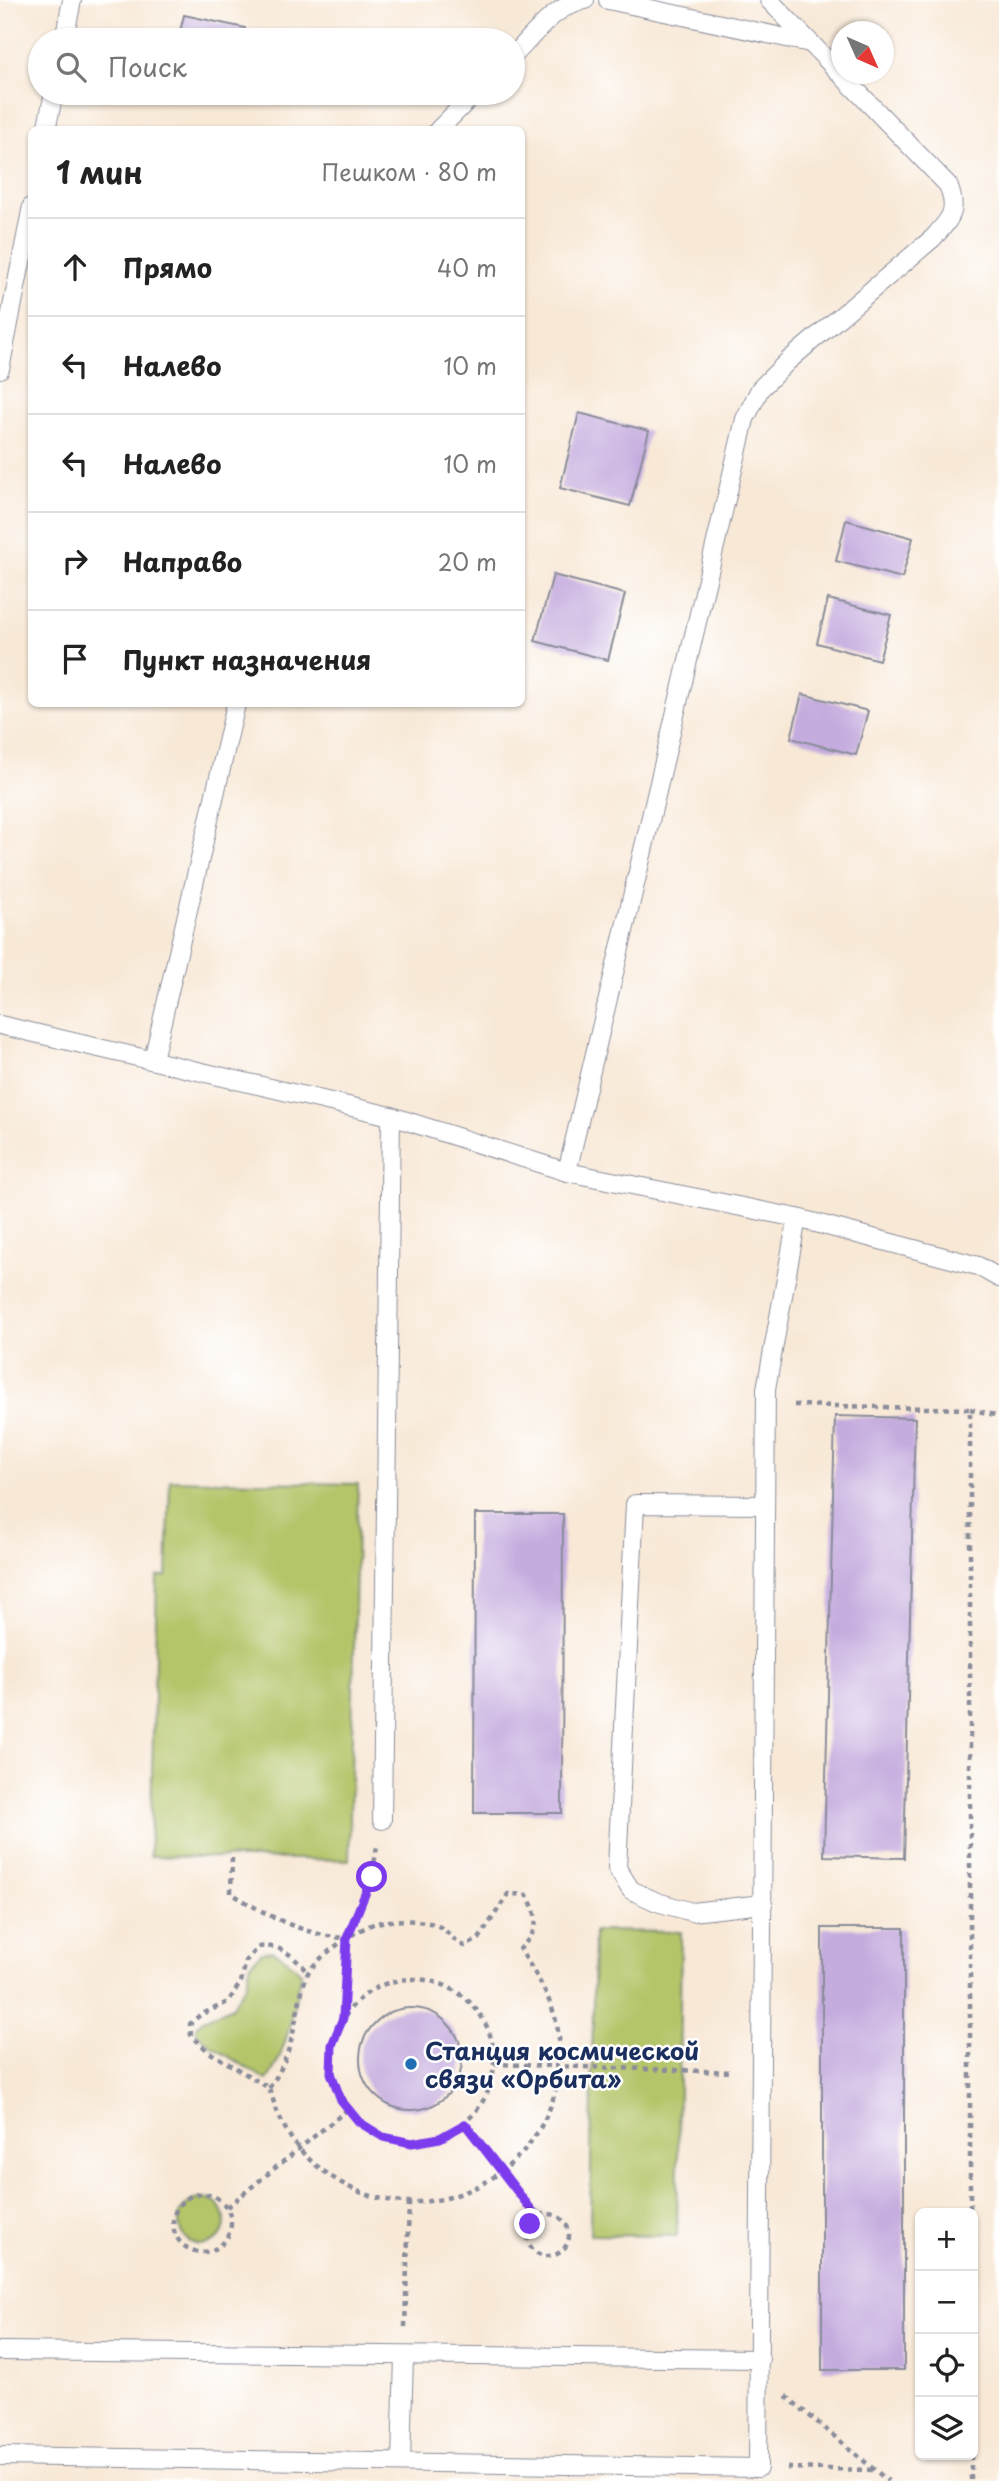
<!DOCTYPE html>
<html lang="ru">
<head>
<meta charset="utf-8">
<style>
  body { margin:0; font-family:"Playpen Sans",sans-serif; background:#f2f2f2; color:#222 }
  .controls { position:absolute; right:21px; bottom:21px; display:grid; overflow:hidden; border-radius:10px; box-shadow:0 2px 5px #0004 }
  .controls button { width:63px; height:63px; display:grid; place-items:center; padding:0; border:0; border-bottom:2px solid #e0e0e0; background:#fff; color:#222; font:35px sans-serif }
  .compass { position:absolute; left:831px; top:21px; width:63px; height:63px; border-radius:50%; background:#fff; box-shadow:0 2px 5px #0004; rotate:135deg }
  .stop { position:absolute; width:21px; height:21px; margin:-16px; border:5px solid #7c3aed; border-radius:50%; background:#fff }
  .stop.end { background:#7c3aed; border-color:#fff; box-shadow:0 2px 7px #0008 }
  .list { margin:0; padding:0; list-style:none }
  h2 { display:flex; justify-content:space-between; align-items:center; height:91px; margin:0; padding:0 28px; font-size:30px }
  h2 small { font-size:23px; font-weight:400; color:#767676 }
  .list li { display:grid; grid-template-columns:46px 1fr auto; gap:21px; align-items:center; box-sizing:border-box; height:98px; padding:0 28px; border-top:2px solid #e0e0e0 }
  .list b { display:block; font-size:26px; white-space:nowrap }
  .list em { font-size:23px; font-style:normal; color:#767676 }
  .icon { flex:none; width:38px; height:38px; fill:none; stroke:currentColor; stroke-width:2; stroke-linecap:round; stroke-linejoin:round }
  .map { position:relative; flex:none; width:999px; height:2481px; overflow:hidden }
  .search { position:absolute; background:#fff; box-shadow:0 2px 5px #0004; left:28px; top:28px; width:497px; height:77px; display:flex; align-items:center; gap:18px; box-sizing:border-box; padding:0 24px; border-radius:38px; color:#767676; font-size:26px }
  .panel { position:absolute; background:#fff; box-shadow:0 2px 5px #0004; left:28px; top:126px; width:497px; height:581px; border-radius:10px }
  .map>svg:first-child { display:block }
  .green { fill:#b4c569; stroke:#687a64; stroke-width:2 }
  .building { fill:#c5acde }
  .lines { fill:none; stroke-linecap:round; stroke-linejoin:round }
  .lane-casing { stroke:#8a8c9a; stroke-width:20 }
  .path { stroke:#8a8c9a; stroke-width:4.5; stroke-dasharray:5 5; stroke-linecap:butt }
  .lane { stroke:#fff; stroke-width:18 }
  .route { stroke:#7c3aed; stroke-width:9 }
  .poi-dot { fill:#1f6fb2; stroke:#fff; stroke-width:2.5 }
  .labels { text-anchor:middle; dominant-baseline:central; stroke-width:5; stroke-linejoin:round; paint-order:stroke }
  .poi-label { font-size:24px; font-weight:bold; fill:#1b2f5e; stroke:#fff; text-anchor:start }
</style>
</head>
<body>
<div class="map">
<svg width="999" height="2481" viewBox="0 0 999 2481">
  <rect width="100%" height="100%" fill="#fff"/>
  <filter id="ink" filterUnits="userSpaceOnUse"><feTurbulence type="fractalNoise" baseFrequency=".0143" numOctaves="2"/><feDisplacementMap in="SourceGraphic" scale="14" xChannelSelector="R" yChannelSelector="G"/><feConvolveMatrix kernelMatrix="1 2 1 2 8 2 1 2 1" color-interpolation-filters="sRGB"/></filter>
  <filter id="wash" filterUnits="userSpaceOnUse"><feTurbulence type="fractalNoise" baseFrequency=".00686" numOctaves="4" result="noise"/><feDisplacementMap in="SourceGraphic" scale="28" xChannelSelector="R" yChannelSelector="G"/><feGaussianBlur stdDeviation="1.57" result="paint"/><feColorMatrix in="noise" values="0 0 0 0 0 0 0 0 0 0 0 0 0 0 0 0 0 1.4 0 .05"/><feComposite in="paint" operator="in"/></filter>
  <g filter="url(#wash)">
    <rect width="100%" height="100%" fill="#f8e8d6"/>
    <g class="green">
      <path d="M170,1480L358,1484L349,1860L150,1856L157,1577L167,1576Z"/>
      <path d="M594,1931L681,1932L677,2236L590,2235Z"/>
      <path d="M273,1951L285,1958L301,1973C292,2009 289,2049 267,2080L213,2047L196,2032V2026L203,2020L232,2007L246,1984L251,1963L262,1952Z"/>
      <circle cx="202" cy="2222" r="23"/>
    </g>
    <g id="blocks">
      <g class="building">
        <path d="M184,15L245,28L242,40H178Z"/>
        <path d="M579,413L649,431L630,506L560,488Z"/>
        <path d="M846,520L913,538L902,578L836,561Z"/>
        <path d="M553,575L625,594L608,660L535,641Z"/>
        <path d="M828,599L891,615L879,660L817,643Z"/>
        <path d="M802,694L868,711L856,755L791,738Z"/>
        <path d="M835,1416L915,1418L904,1858L824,1856Z"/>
        <path d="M475,1514H563L562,1813H474Z"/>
        <rect x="822" y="1928" width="82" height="442"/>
        <circle cx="411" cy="2059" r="51"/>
      </g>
    </g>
  </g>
  <g filter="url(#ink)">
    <use href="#blocks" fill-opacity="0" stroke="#8a8c9a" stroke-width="2"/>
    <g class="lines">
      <g class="lane-casing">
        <g id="lane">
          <path d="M608,0L810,43"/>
          <path d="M64,40L72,0"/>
          <path d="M513,56C532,37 557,3 585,0"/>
          <path d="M46,130L54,93"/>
          <path d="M438,130L475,93"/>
          <path d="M0,369L32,206"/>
          <path d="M0,1025L391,1116L567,1172L797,1218L978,1266L999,1278"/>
          <path d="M153,1060L236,704"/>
          <path d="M567,1172L745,419L760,389L788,361L933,238C950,219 959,212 948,185L769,0"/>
          <path d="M382,1820L391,1116"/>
          <path d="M763,1904L692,1912L657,1902L631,1890L617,1868L635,1504L765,1505"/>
          <path d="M0,2351L760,2359"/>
          <path d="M0,2456L758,2468L766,1389L797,1218"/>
          <path d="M401,2462L404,2356"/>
        </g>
      </g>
      <g class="path">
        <path d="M794,1405L970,1409V2213"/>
        <path d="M970,1409L999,1416"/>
        <path d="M232,1858L231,1893C266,1915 305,1936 346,1938"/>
        <circle cx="413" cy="2060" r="81"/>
        <path d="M343,2017L347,1938L372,1877L377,1846"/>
        <path d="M494,2064L733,2072"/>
        <path d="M269,2088C296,2051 293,2018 306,1977C312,1960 359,1927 377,1923C392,1919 427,1919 440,1927C449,1932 453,1941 465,1946L479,1939L508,1894L527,1895C540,1919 539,1929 520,1949C536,1975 553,2000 558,2031C578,2156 438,2249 332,2177C317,2167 303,2155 293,2141C281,2124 275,2106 269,2088L209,2052L191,2035L190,2024L200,2015L228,2002L241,1982L246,1961L259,1947C283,1944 291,1956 308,1971"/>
        <path d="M465,2124L537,2217"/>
        <circle cx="202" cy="2223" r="29"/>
        <path d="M227,2207L348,2109"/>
        <circle cx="548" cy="2235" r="21"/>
        <path d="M405,2327L409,2203"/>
        <path d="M786,2396L888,2481"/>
        <path d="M971,2455V2481"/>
        <path d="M787,2468L873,2470"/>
      </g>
      <use href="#lane" class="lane"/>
    </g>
  </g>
  <g class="lines" filter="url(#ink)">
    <path class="route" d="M372,1877L347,1938L343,2018L332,2045L331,2073L341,2100L359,2122L383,2137L412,2143L440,2138L465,2124L537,2217L530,2224"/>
  </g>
  <circle class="poi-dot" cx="411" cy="2064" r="7"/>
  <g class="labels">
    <g class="poi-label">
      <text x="425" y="2050">Станция космической<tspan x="425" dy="28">связи «Орбита»</tspan></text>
    </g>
  </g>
</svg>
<div class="controls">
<button>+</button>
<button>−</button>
<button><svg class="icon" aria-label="locate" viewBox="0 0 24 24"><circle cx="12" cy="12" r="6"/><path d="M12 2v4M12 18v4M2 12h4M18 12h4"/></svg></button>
<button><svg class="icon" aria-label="layers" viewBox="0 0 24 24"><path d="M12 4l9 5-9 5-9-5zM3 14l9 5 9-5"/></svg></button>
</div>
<svg class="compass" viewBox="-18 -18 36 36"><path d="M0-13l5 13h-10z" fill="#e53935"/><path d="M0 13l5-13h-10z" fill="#767676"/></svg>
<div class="stop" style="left:372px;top:1877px"></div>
<div class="stop end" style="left:530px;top:2224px"></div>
<div class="search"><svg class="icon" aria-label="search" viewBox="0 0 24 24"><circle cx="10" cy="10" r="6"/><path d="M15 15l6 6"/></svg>Поиск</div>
<section class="panel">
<h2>1 мин<small>Пешком · 80 m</small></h2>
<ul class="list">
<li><svg class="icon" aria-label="ahead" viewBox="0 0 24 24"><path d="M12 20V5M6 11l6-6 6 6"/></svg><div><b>Прямо</b></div><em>40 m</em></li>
<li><svg class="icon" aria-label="left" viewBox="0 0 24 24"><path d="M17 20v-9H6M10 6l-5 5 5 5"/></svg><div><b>Налево</b></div><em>10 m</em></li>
<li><svg class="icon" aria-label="left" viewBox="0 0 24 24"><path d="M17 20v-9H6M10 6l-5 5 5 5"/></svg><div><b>Налево</b></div><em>10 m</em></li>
<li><svg class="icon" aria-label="right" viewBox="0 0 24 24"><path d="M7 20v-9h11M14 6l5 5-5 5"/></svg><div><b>Направо</b></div><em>20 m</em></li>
<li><svg class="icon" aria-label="arrive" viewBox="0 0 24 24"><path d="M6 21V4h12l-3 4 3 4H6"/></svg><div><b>Пункт назначения</b></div></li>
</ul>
</section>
</div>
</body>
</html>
